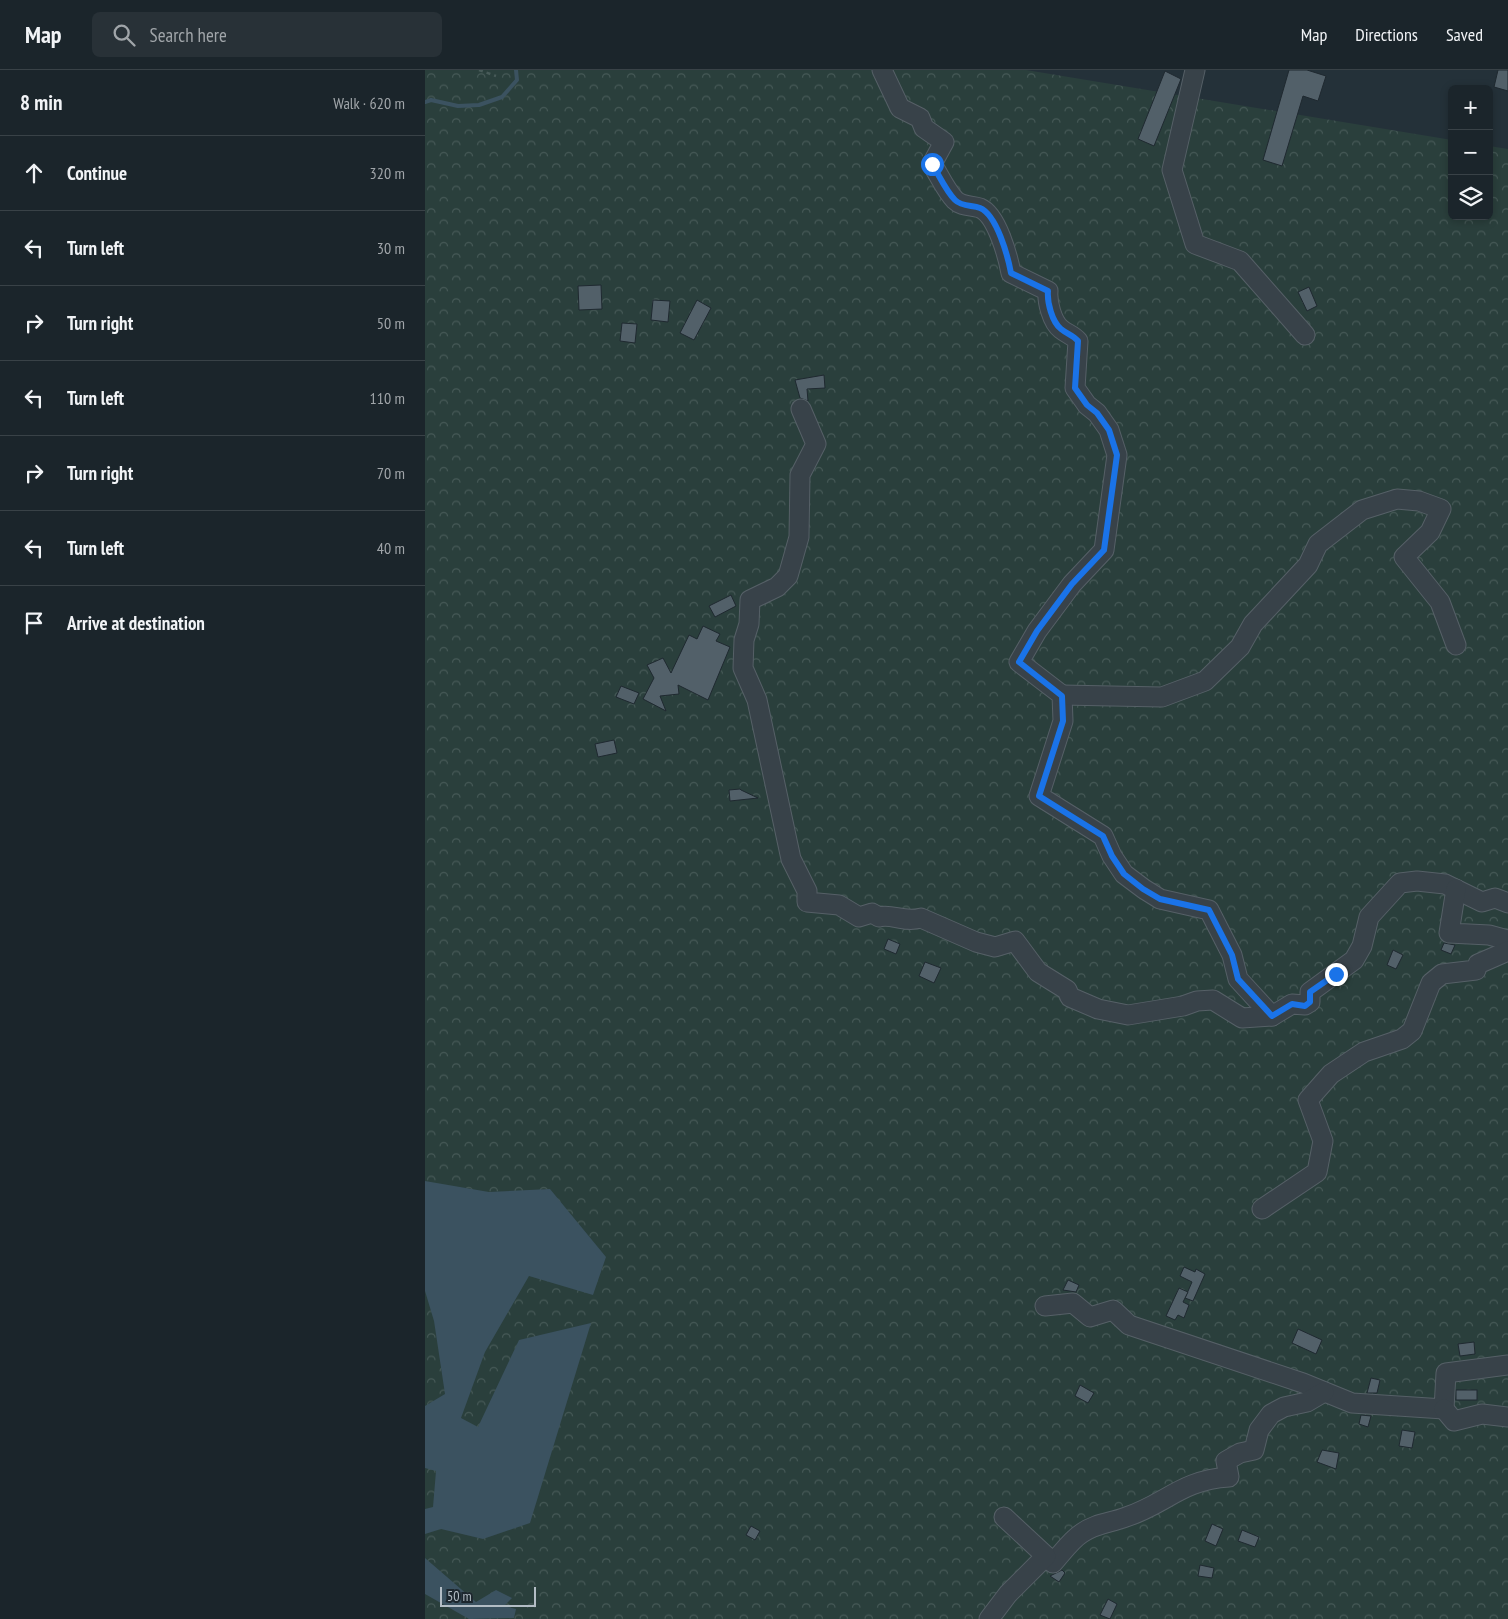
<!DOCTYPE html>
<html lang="en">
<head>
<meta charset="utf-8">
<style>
  body { margin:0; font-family:"PT Sans Narrow",sans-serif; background:#283137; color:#f1f3f6 }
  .controls { position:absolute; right:15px; top:15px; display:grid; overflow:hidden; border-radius:8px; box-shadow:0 2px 8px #0003 }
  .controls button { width:45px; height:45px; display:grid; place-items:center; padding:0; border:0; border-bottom:1px solid #394247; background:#1b252b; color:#f1f3f6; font:25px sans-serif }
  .scale { position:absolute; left:15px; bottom:12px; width:96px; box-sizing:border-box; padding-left:5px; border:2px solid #b3bdc5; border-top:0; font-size:14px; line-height:18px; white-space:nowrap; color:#b3bdc5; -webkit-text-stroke:4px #1d272e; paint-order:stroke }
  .stop { position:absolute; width:15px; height:15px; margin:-11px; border:4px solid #1a73e8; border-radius:50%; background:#fff }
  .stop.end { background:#1a73e8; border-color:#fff; box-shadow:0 1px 5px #0008 }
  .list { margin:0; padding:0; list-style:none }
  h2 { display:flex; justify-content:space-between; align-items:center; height:65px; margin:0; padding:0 20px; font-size:21px }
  h2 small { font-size:16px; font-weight:400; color:#a0a5a9 }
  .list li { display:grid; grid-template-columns:32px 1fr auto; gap:15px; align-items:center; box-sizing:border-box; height:75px; padding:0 20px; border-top:1px solid #394247 }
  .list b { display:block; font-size:19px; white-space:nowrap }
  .list em { font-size:16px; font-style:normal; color:#a0a5a9 }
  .icon { flex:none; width:28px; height:28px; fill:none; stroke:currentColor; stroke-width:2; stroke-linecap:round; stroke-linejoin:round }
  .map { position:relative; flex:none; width:1083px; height:1549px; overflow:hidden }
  header { display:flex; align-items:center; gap:30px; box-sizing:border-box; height:70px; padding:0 25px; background:#1b252b; border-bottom:1px solid #394247 }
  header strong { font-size:24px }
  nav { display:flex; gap:28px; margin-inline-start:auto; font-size:18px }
  .search { width:350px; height:45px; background:#283137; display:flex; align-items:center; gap:12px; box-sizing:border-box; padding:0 18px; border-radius:8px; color:#a0a5a9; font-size:19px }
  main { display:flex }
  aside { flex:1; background:#1b252b }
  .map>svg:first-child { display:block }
  .forest { fill:url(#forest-crowns) }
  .water { fill:#3b5260 }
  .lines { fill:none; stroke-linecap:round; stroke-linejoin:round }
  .stream { stroke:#3b5260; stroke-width:4 }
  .building { fill:#526069; stroke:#1f2930 }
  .minor-casing { stroke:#566067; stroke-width:21 }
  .path { stroke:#485b59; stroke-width:2.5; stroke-dasharray:4 4; stroke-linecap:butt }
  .minor { stroke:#384249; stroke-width:19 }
  .route { stroke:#1a73e8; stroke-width:6 }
</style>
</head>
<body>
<header>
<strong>Map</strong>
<div class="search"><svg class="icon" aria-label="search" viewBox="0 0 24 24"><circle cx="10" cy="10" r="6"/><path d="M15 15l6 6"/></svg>Search here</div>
<nav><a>Map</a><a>Directions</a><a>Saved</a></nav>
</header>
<main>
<aside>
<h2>8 min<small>Walk · 620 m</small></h2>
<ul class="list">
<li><svg class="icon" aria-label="ahead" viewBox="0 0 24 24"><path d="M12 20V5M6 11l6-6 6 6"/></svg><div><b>Continue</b></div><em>320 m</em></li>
<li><svg class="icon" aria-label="left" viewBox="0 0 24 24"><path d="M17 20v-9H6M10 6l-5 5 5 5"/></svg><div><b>Turn left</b></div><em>30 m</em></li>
<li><svg class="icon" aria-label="right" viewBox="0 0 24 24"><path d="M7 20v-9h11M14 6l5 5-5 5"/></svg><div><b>Turn right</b></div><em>50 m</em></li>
<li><svg class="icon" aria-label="left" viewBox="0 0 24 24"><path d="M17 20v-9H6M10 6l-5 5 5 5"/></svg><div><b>Turn left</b></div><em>110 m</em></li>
<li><svg class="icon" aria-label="right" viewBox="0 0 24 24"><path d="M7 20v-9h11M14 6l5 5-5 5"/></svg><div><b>Turn right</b></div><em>70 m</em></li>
<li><svg class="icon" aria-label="left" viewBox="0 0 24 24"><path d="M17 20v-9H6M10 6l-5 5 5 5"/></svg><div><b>Turn left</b></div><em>40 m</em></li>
<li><svg class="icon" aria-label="arrive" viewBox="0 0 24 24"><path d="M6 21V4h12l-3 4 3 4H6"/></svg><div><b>Arrive at destination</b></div></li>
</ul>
</aside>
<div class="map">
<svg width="1083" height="1549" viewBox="0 0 1083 1549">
  <defs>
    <pattern id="forest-crowns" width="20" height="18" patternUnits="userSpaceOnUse" patternTransform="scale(1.25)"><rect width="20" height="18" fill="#2a3f3c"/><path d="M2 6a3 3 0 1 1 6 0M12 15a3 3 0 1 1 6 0" fill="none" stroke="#465957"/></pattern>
  </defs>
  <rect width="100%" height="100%" fill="#243139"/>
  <path class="forest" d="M0,0H601L1027,70V146H1064V76L1083,79V1549H0Z"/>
  <g class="water">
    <path d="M0,1111L64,1122L125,1119L181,1187L168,1225L104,1206L60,1282L36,1348L53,1357L94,1270L166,1253L105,1453L58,1469L16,1459L0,1464V1439L8,1437L11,1401L0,1398V1336L20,1324L9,1251L0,1221Z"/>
    <path d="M0,1488L51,1532L71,1520L87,1528L79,1536L91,1539L89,1548L44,1549L0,1524Z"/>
  </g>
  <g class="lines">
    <path class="stream" d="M0,32L6,30L33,36L54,35L77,27L92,10L91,0"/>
  </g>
  <g class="building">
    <path d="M864,0H882L901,6L893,31L878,26L857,96L838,90Z"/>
    <path d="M1073,0H1083V21L1069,17Z"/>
    <path d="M740,1L756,9L729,76L713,69Z"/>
    <path d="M176,215L177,239L154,240L153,216Z"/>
    <path d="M884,217L892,236L882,241L873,222Z"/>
    <path d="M228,230L245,231L243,252L226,250Z"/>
    <path d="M272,230L286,238L269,270L255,263Z"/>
    <path d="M197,253L212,254L210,273L195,271Z"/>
    <path d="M399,305L400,318L382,319L383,331L375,328L370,310Z"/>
    <path d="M306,525L311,536L290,547L284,536Z"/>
    <path d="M278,556L295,564L291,571L305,577L283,630L253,615L254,624L235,626L241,641L218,629L229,608L222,595L238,588L246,603L264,565L272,569Z"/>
    <path d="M196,616L214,623L209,634L191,627Z"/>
    <path d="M189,670L192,683L173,687L170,674Z"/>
    <path d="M315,719L316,720L333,728L305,731L304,720Z"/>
    <path d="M463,869L475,874L471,884L459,879Z"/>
    <path d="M1019,873L1030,875L1026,884L1016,880Z"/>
    <path d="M968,880L978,885L971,899L962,895Z"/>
    <path d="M500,892L516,898L509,913L494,906Z"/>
    <path d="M759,1197L770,1202L771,1199L780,1204L768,1231L760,1228L767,1212L755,1206Z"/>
    <path d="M643,1210L654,1215L651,1222L638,1220Z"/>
    <path d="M754,1218L763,1222L758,1232L764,1235L759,1248L753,1245L750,1250L741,1246Z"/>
    <path d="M873,1259L897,1270L891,1284L867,1273Z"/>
    <path d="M1049,1272L1050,1284L1035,1286L1033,1274Z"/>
    <path d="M946,1308L955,1310L952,1323H942Z"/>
    <path d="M655,1315L669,1323L663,1333L650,1326Z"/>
    <rect x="1031" y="1320" width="21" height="10"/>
    <path d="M936,1345L946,1346L943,1357L934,1354Z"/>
    <path d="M977,1360L990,1362L987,1378L974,1376Z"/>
    <path d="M897,1380L914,1383L911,1399L892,1392Z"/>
    <path d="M787,1454L798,1459L791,1476L780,1471Z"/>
    <path d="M326,1456L335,1461L330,1470L321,1465Z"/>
    <path d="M817,1460L834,1467L830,1477L813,1471Z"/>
    <path d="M775,1495L789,1498L787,1508L773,1506Z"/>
    <path d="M637,1500L640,1503L634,1512L625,1506Z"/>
    <path d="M683,1529L692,1534L685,1549L675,1545Z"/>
  </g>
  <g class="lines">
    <g class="minor-casing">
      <g id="minor">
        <path d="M457,0L475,38L495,48L499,58L519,72L507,94C514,105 521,121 530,130C537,137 547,135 555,138C572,145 583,187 586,203L623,221C622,232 627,252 636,259C642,264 648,265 653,271L650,318L662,335L672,343L684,360L692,385L679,480L647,514L612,561L594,592L637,625L638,651L614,726L678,766L687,786L699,804L719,819L735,829L784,840L807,885L813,909L847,946L867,934L880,935L885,932V922L929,890L937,876L944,847L975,813L992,811L1020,814L1057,832L1070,828L1083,833"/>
        <path d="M770,0L747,100L770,174L815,191L880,265"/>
        <path d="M376,339L391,374L375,405L374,467L363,506L352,517L325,530L324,554L319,570L318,598L332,630L366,789L382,821V832L414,835L434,847L447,843L454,847C466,843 479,853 496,848L551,872L570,877L590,871L613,902L642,920L645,927L673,939L703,945L758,936L772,931L788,930L817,948L847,946"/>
        <path d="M637,625L737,627L780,611L815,577L828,554L883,495L893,474L937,440L972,429L994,431L1016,439L1005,462L979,487L1015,532L1031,575"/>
        <path d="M1031,819L1024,863L1064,865L1083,870"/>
        <path d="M837,1139L892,1102L898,1071L883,1030L906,1004L939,982L977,969L987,961L1006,913L1017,904L1051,900L1053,894L1083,881"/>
        <path d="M620,1236L648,1233L665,1247L688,1240L704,1255L878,1313L927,1333L1019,1339L1021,1303L1083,1295"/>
        <path d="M1019,1339L1029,1351L1057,1344L1083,1347"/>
        <path d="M621,1486L628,1493C637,1483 646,1470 657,1463C671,1453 686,1453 701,1447C741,1434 756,1410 804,1407L801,1391L815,1383L829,1380L834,1360L846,1344L859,1337L882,1332L899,1322"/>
        <path d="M564,1549L583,1524L621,1486L579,1447"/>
      </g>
    </g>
    <path class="path" d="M54,0L71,6"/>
    <use href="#minor" class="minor"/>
  </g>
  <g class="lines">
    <path class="route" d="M507,94C514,105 521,121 530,130C537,137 547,135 555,138C572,145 583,187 586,203L623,221C622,232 627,252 636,259C642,264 648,265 653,271L650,318L662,335L672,343L684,360L692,385L679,480L647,514L612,561L594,592L637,626L638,651L614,726L678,766L687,786L699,804L718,819L735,829L784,840L807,885L813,909L847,946L867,934L880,936L885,932V922L911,904"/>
  </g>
</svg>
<div class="controls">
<button>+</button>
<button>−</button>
<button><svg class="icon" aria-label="layers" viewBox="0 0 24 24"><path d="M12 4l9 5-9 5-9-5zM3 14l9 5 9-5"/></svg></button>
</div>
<div class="scale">50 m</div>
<div class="stop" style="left:507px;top:94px"></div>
<div class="stop end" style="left:911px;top:904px"></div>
</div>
</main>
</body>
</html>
